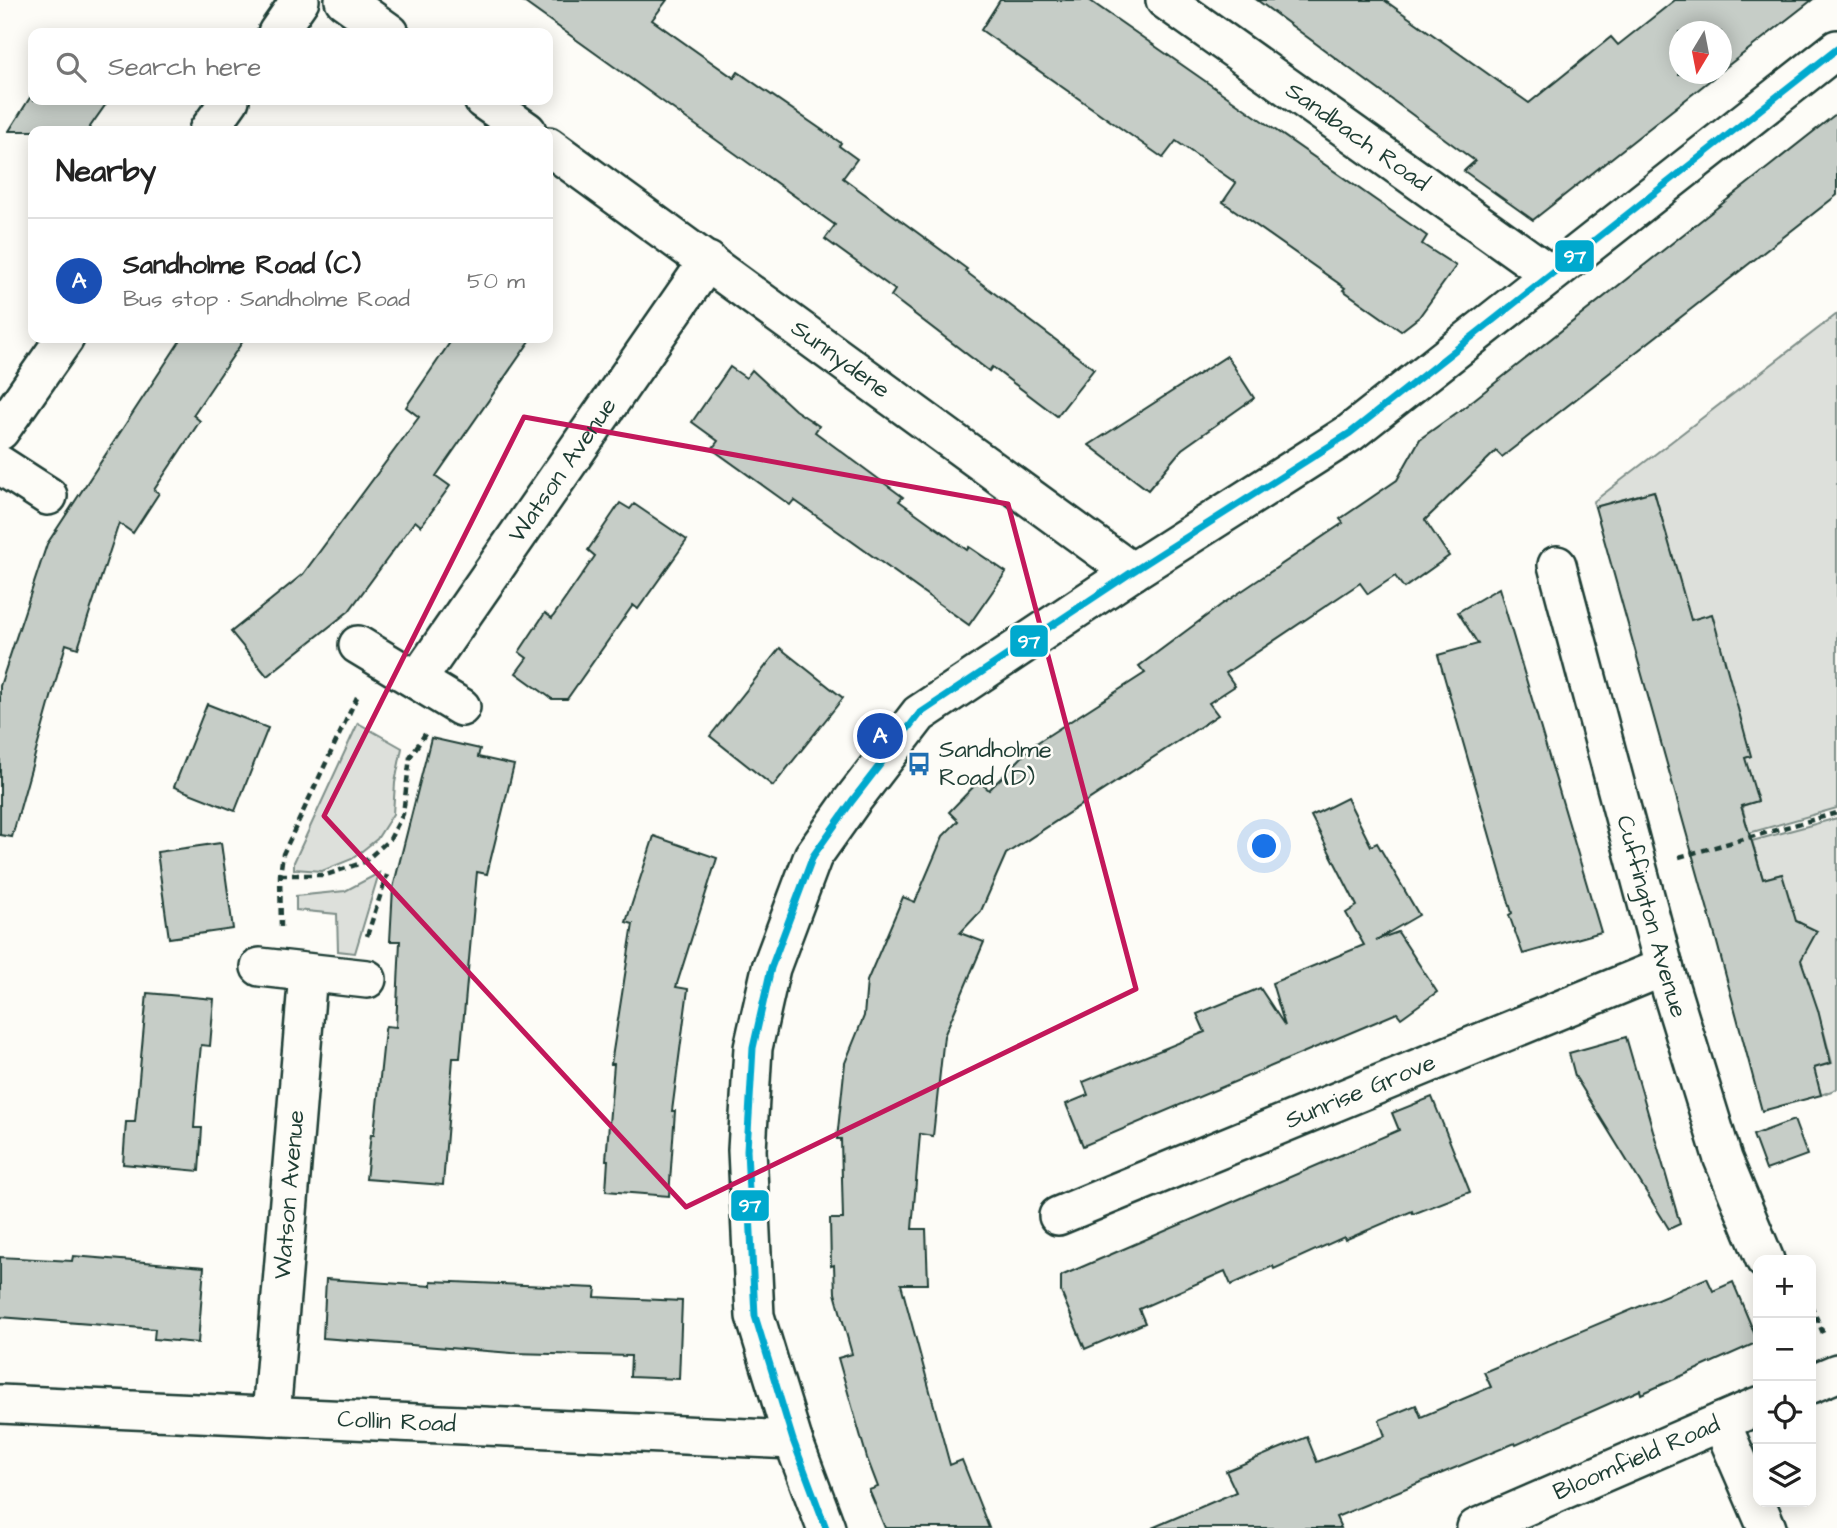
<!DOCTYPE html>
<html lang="en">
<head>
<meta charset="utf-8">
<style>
  body { margin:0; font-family:"Architects Daughter",sans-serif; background:#f2f2f2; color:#222 }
  .controls { position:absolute; right:21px; bottom:21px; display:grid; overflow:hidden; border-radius:14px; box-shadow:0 4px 18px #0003 }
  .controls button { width:63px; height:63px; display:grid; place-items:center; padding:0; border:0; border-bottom:2px solid #e0e0e0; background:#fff; color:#222; font:35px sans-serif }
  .compass { position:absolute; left:1669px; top:21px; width:63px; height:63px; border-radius:50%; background:#fff; box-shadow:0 4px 18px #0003; rotate:190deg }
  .you { position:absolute; left:1265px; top:847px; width:24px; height:24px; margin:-18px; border:5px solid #fff; border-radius:50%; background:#1a73e8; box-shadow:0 0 0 10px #1a73e833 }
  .badge { display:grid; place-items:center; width:46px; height:46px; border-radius:50%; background:#1f6fb2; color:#fff; font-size:23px; font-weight:700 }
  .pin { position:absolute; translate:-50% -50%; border:4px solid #fff; box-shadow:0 2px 7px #0006 }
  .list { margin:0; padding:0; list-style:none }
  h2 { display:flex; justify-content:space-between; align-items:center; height:91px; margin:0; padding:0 28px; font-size:30px }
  h2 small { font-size:23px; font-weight:400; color:#767676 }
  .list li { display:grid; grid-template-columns:46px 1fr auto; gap:21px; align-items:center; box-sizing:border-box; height:126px; padding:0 28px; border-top:2px solid #e0e0e0 }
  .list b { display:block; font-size:26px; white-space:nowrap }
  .list p { margin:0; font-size:23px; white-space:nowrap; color:#767676 }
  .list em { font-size:23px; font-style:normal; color:#767676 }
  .icon { flex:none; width:38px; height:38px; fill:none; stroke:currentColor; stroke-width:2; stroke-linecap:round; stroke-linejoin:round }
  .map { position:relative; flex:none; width:1837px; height:1528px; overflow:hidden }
  .search { position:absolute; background:#fff; box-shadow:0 4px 18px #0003; left:28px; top:28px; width:525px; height:77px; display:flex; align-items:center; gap:18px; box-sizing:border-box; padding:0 24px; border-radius:14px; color:#767676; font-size:26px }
  .panel { position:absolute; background:#fff; box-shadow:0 4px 18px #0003; left:28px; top:126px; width:525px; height:217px; border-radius:14px }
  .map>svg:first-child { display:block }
  .green { fill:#dde0db; stroke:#7e8e88; stroke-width:2 }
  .building { fill:#c6cdc7; stroke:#1f3d34; stroke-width:2 }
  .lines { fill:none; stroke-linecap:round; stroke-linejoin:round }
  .street-casing { stroke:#1f3d34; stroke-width:42 }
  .path { stroke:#1f3d34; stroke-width:4.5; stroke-dasharray:7 5; stroke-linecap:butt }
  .street { stroke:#fdfcf7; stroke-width:37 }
  .bus-1-casing { stroke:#fdfcf7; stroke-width:12 }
  .bus-1 { stroke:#00a9ce; stroke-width:7 }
  .marked { fill:none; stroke:#c2185b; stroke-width:5; stroke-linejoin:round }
  .labels { text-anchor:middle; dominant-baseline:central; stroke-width:5; stroke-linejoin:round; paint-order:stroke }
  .street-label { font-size:24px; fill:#1f3d34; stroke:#fdfcf7 }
  .poi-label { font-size:24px; fill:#1f3d34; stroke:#fdfcf7; text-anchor:start }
  .line-badge { stroke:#fdfcf7; stroke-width:2.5 }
  .badge-label { font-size:19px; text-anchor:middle; font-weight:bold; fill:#fff }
</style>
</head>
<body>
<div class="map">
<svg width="1837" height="1528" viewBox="0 0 1837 1528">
  <rect width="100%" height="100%" fill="#fdfcf7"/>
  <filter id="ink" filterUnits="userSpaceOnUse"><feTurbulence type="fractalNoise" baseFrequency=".0143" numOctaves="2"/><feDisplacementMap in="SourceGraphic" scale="14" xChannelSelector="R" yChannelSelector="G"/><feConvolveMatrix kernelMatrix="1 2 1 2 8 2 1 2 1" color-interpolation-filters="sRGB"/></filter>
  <g filter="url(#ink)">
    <g class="green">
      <path d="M1837,314V808L1749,833L1742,806L1757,801L1748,768L1732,772L1654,491L1595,507L1593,502Z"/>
      <path d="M358,723L402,748L395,783L393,814L377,839L352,859L322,871L294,869V862Z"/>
      <path d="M1837,818V1089L1821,1095L1814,1068L1832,1063L1823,1029L1804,1033L1799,954L1809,928L1797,921L1775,928L1782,874L1763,879L1752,841Z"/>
      <path d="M379,873L355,953L338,951L337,914L296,910V896L345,891Z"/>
    </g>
    <g class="building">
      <path d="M521,0H667L652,20L734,78L738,72L841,143L839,146L857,159L843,178L967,269L965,271L1094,369L1057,416L992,367L989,371L891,296L895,290L825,239L835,225Z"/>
      <path d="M1000,0H1089L1427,236L1422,244L1456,266L1419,317L1401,331L1343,290L1345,288L1223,202L1236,183L1176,141L1163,158L981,30Z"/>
      <path d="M1257,0H1384L1529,103L1611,37L1618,45L1675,0H1812L1721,71V32H1679V74H1718L1533,220L1464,171L1475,161Z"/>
      <path d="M33,93V100H99L106,104L87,131H9Z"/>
      <path d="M1837,113V195L1502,457L1496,451L1425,520L1449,556L1404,588L1395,576L1368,594L1360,583L1226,673L1235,686L1209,703L1218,715L1006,854L981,911L960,933L984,942L944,1036L933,1136L920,1134L912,1229H926L928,1284H901L950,1465L962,1460L989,1528H885L869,1490L878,1487L867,1458L838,1358L852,1354L835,1293L834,1265L831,1266L830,1219H843L841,1139H837L845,1063L864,1016L867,981L903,897L915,902L943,836L958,821L949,812L979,781L989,790L1035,744L1145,673L1139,666L1221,605L1343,523L1340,519L1397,480L1420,439L1462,409Z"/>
      <path d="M182,338H245L193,415L200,421L154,490L159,493L133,533L119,523L78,648L66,644L12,837L0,835V686L47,544Z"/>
      <path d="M453,338H532L436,476L450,486L421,526L415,521L349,611L267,676L231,632L303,574L419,417L406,407Z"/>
      <path d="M1227,356L1254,398L1182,449L1148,490L1089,445Z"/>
      <path d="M730,367L746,378L752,370L795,410L819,426L815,432L903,497L899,501L967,550L969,547L1006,572L969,625L794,500L790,505L712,449L718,441L692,422Z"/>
      <path d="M1654,491L1691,620L1712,614L1751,756L1745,758L1758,801L1741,806L1763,879L1782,874L1796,921L1817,931L1801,960L1818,1010L1831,1063L1814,1068L1821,1095L1762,1111L1716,939L1595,507Z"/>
      <path d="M620,503L630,509L634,504L687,540L638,609L633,605L567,699H552L516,673L527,658L519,652L545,613L552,618L595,556L588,550Z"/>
      <path d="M1499,588L1601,932L1523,954L1509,915L1512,913L1438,655L1478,644L1458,612Z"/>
      <path d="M780,648L843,698L773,786L710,736Z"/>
      <path d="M207,704L268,728L235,811L174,787Z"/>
      <path d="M431,738L480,749L478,757L514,765L487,874L477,872L460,1058H453L443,1185L366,1179L371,1134H374L385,1030L386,1026L396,1027L400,941H390L393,888Z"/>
      <path d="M1347,798L1371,846L1377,843L1419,915L1376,940L1398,932L1437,992L1401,1018L1397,1013L1083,1146L1066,1104L1088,1095L1083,1082L1205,1032L1197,1014L1260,988L1285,1026L1272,983L1364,945L1346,913L1357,906L1311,816Z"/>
      <path d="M654,836L717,858L676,987L688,989L672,1111H675L669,1196L606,1191L608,1160H606L614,1064H611L633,924L626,922Z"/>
      <path d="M221,843L233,929L169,938L157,852Z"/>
      <path d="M147,993L214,999L210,1046L201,1045L197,1085L194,1128H202L199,1171L123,1164L126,1122H135Z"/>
      <path d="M1626,1037L1680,1224L1669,1229L1575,1076L1569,1053Z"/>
      <path d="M1432,1097L1470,1192L1413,1214L1412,1211L1345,1240L1344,1237L1274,1269L1273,1266L1231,1285L1225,1271L1139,1309L1145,1323L1085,1349L1061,1292V1276L1399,1130L1392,1113Z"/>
      <path d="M1794,1120L1807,1155L1766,1170L1753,1135Z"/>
      <path d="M73,1256L204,1267L198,1343L154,1339L155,1329L0,1317V1257L72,1261Z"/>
      <path d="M1707,1278L1713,1291L1733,1282L1758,1342L1641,1394L1640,1390L1516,1445L1515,1443L1336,1517L1341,1528H1152L1236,1492L1226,1471L1307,1437L1317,1462L1385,1436L1379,1420L1416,1405L1421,1417L1491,1387L1484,1372Z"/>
      <path d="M326,1279L431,1286V1281L596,1288L595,1297L682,1301L679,1379L630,1377L631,1356L512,1353L323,1338Z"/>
    </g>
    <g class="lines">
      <g class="street-casing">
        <g id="street">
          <path d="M344,0L390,33"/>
          <path id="s1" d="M1165,0L1550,274"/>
          <path d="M277,33L300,0"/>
          <path d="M483,100L527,131"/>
          <path d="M208,131L230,100"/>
          <path id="s2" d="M548,146L1132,572"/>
          <path d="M0,431L65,338"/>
          <path d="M0,465L48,496"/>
          <path id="s3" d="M1557,565L1664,967L1723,1159L1765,1260"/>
          <path d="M358,645L461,707"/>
          <path id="s4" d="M418,679L708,261"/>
          <path d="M260,967L367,979"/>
          <path id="s5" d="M1058,1216L1664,967"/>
          <path d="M1811,1384L1837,1373"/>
          <path id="s6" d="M0,1404L793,1440"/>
          <path id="s7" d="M271,1416L308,973"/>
          <path d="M1721,1422L1767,1528"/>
          <path d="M826,1528L793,1440L755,1316L747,1150L753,1048L771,968L813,856L852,801L919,714L1132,572L1350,433L1837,49"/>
          <path id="s8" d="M1476,1528L1758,1406"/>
        </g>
      </g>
      <g class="path">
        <path d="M1679,857L1837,813"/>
        <path d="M280,875H326L364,862L390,839L403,814L410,757L425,734"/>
        <path d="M281,927L280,875L283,854L357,697"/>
        <path d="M367,936L387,875"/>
        <path d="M1811,1305L1823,1333"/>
      </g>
      <use href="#street" class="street"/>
      <g class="bus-1-casing">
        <path id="bus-1" d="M826,1528L793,1440L755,1316L747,1150L753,1048L771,968L813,856L852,801L919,714L1132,572L1350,433L1837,49"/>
      </g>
      <use href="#bus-1" class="bus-1"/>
    </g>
  </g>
  <path class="marked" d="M524,417L1008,504L1136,989L686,1207L324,816Z"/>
  <defs>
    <g id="bus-bare" transform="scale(1.89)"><path d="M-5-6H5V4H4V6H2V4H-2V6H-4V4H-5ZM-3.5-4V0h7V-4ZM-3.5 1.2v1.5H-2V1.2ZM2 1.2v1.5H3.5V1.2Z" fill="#1f6fb2" stroke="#fdfcf7" stroke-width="2.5" paint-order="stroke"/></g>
  </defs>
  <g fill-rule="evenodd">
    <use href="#bus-bare" x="919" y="764"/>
  </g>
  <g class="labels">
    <g class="street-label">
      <text stroke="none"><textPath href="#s1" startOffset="236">Sandbach Road</textPath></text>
      <text stroke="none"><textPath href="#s2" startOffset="362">Sunnydene</textPath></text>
      <text stroke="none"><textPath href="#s4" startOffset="254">Watson Avenue</textPath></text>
      <text stroke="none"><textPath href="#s3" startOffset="364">Cuffington Avenue</textPath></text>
      <text stroke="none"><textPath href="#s5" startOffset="327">Sunrise Grove</textPath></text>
      <text stroke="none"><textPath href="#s7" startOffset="222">Watson Avenue</textPath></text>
      <text stroke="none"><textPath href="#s6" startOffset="397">Collin Road</textPath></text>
      <text stroke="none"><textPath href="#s8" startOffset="175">Bloomfield Road</textPath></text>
    </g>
    <g class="poi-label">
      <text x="939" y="750">Sandholme<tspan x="939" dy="28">Road (D)</tspan></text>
    </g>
  </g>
  <g class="line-badge">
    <rect x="1554" y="239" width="41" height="34" rx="7" fill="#00a9ce"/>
    <rect x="1009" y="624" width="40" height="34" rx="7" fill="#00a9ce"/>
    <rect x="730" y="1189" width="40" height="33" rx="7" fill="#00a9ce"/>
  </g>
  <g class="badge-label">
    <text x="1575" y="263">97</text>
    <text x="1029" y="648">97</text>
    <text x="750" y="1212">97</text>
  </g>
</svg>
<div class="controls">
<button>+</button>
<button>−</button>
<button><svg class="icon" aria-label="locate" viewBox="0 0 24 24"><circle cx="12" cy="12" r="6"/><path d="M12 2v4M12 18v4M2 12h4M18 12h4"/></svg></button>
<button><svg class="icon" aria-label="layers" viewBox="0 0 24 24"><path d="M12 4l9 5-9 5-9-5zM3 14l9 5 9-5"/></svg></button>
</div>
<svg class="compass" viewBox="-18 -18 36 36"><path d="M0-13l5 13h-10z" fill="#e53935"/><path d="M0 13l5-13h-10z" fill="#767676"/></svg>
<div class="you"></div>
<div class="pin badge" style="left:880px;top:736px;background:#1a4fb4">A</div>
<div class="search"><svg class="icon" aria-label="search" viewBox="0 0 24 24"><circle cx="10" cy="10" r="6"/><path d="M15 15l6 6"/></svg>Search here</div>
<section class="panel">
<h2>Nearby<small></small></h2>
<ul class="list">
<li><span class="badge" style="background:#1a4fb4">A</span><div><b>Sandholme Road (C)</b><p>Bus stop · Sandholme Road</p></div><em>50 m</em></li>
</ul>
</section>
</div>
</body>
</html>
